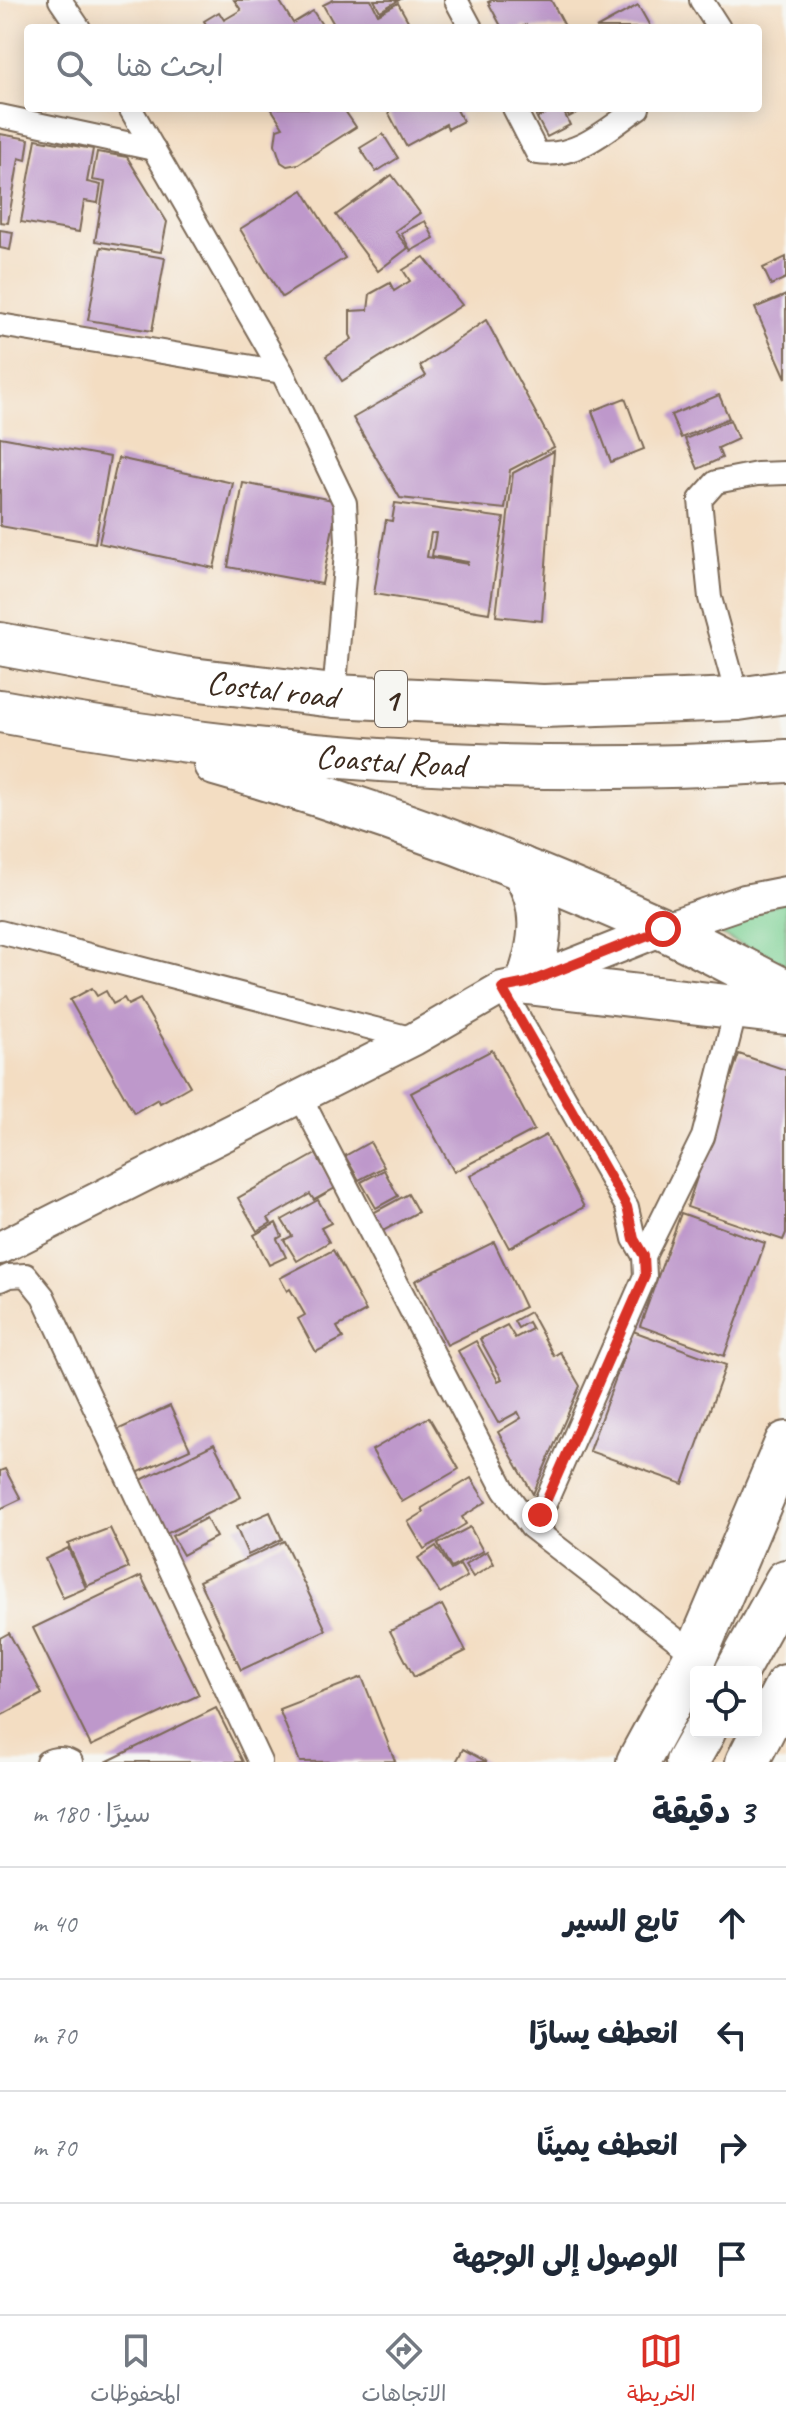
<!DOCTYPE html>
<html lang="ar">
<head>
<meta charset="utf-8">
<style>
  body { margin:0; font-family:Caveat,"Playpen Sans Arabic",sans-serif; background:#f2f2f3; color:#1f2937; direction:rtl }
  .controls { position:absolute; right:24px; bottom:24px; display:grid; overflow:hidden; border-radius:8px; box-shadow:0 4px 20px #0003 }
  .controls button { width:72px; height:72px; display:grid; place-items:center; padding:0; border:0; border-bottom:2px solid #e0e1e3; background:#fff; color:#1f2937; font:40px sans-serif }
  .stop { position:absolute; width:24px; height:24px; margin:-18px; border:6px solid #d93025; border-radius:50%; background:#fff }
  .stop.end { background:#d93025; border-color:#fff; box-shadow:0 2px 8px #0008 }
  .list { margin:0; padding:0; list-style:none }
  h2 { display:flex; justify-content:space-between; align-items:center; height:104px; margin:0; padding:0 32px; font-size:34px }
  h2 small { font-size:26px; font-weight:400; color:#747a83 }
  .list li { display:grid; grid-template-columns:52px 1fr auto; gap:24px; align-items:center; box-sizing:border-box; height:112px; padding:0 32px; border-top:2px solid #e0e1e3 }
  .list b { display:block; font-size:30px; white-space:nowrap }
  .list em { font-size:26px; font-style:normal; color:#747a83 }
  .icon { flex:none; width:44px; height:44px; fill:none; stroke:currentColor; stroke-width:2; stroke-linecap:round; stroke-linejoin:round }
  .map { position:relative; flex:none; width:786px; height:1762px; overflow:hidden; direction:ltr }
  .search { position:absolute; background:#fff; box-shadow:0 4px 20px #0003; left:24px; right:24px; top:24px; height:88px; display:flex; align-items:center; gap:20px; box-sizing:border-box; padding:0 28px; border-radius:8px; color:#747a83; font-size:30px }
  .sheet { height:552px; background:#fff }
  nav { display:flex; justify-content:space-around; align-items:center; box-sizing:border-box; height:112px; border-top:2px solid #e0e1e3; background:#fff; font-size:22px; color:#747a83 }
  nav a { display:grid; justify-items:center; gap:4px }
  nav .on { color:#d93025 }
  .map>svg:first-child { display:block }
  .green { fill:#7dd194; stroke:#5c7e59; stroke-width:2 }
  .building { fill:#be98cb; fill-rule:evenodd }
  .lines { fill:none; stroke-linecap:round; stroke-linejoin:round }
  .street-casing { stroke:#7b6957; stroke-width:26 }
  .secondary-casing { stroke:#7b6957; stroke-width:36 }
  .highway-casing { stroke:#7b6957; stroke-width:46 }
  .street { stroke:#fff; stroke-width:22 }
  .secondary { stroke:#fff; stroke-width:32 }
  .highway { stroke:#fff; stroke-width:42 }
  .route { stroke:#d93025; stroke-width:10 }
  .labels { text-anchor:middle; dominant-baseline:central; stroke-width:8; stroke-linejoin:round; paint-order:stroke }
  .shield { fill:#f6f6f2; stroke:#73675e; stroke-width:2 }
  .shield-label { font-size:32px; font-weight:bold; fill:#3b2a1e }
  .street-label { font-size:34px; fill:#3b2a1e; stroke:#f6f6f2 }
</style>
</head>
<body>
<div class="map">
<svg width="786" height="1762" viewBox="0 0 786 1762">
  <rect width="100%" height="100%" fill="#f6f6f2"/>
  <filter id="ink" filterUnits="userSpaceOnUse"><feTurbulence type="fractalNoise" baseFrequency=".0125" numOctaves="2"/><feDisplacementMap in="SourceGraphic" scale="16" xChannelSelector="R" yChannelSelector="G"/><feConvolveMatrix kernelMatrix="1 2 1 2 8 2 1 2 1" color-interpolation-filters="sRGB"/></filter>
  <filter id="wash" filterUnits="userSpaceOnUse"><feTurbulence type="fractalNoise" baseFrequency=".006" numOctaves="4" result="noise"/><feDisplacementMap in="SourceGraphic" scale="32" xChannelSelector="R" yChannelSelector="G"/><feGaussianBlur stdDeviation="1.8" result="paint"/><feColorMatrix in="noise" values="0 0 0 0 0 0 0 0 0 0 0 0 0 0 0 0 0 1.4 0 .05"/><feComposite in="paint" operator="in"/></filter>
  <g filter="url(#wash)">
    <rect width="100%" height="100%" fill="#f3ddc2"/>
    <path class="green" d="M786,901V966L711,930V924Z"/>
    <g id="blocks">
      <g class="building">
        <path d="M234,0H279L293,23L313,11L324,28H204L207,26L204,21L219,12L224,20L241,10Z"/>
        <path d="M333,0H371L378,14L398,3L412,28H336L323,5Z"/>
        <path d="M374,0H399L380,11Z"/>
        <path d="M492,0H551L566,28H528L526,25L520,28H502L488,2Z"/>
        <path d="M638,5L651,28H596Z"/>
        <path d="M271,108H343L356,127L298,164L287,166L281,162L275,144L277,129L283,127Z"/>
        <path d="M386,108H456L463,121L448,129L446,124L406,146Z"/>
        <path d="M532,108H552L536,116Z"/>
        <path d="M556,108H562L570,125L547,137L537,118Z"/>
        <path d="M564,108H586L569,117Z"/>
        <path d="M0,134L29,139L26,160L19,158L8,223L0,222Z"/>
        <path d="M383,134L398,158L376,172L360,148Z"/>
        <path d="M36,139L93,149L87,182L101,185L98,203L84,201L79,232L21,222Z"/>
        <path d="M97,152L127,157L167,222L161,252L95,241L105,182L92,180Z"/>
        <path d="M392,175L420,213L395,231L408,248L378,271L336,215Z"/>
        <path d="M303,190L345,258L282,297L240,229Z"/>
        <path d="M425,221L434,238L411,251L401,233Z"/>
        <path d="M0,230L13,232L10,250L0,248Z"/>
        <path d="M101,247L165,258L152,331L88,320Z"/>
        <path d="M424,257L462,305L342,381L326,356L352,339L350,335V311L368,310L370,294L390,283L394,291L410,281L403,270Z"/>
        <path d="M786,257V278L771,285L763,268Z"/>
        <path d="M786,295V378L755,308Z"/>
        <path d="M486,320L554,447L510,470L505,509L400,498L353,418L426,376L420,366Z"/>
        <path d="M719,395L729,418L681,438L671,415Z"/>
        <path d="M625,398L644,449L611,462L592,411Z"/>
        <path d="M730,420L738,439L718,448L722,458L698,469L685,439Z"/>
        <path d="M0,437L110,457L95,543L0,526Z"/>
        <path d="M554,451L542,621L496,616L513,473Z"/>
        <path d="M118,458L233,483L214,568L99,543Z"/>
        <path d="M243,483L338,501L322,584L228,567Z"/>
        <path d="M395,503L504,518L489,613L374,594L386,520L392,521ZM431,533H436L432,556L468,562L467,564L427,557Z"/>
        <path d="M92,988L97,996L106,991L113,1004L124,998L128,1005L140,999L190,1086L160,1103L158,1099L134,1113L70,1000Z"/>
        <path d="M492,1050L534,1130L454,1172L411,1093Z"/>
        <path d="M739,1054L786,1070V1233L783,1240L687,1207Z"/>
        <path d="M546,1135L584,1207L509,1248L470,1176Z"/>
        <path d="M370,1142L384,1167L359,1180L345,1156Z"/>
        <path d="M316,1154L335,1188L314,1200L310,1194L268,1218L271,1223L257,1231L238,1198Z"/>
        <path d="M384,1170L398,1196L376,1208L361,1182Z"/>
        <path d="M408,1194L418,1212L383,1231L373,1213Z"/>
        <path d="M318,1200L331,1223L321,1228L329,1242L297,1261L284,1240L292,1236L282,1220Z"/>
        <path d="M681,1213L765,1243L724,1356L640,1326Z"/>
        <path d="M276,1223L282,1236L277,1239L286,1257L269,1265L254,1235Z"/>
        <path d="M494,1242L525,1307L447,1345L415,1281Z"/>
        <path d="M333,1250L366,1311L337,1327L343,1338L316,1352L298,1319L305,1315L290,1289L287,1291L280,1278Z"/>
        <path d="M530,1312L554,1356L560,1352L580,1386L533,1494L498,1432L521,1418L518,1412L498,1423L458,1351L476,1341L498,1381L502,1379L480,1339L507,1325L515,1338L532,1329L528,1322L518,1328L514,1321Z"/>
        <path d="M633,1331L726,1365L683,1484L589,1451Z"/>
        <path d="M170,1406L190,1449L137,1473L117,1430Z"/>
        <path d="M429,1417L459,1469L402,1502L372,1450Z"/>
        <path d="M214,1444L241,1497L164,1535L137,1482Z"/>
        <path d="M5,1469L21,1499L0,1509V1471Z"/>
        <path d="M471,1478L486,1502L462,1517L466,1524L424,1549L408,1522L424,1512L422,1508Z"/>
        <path d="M270,1512L282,1539L248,1555L236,1527Z"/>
        <path d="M206,1518L216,1537L183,1555L172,1536Z"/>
        <path d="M470,1527L483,1551L451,1568L438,1544Z"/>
        <path d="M110,1528L129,1568L87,1586L68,1544Z"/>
        <path d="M284,1541L326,1630L241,1670L199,1581Z"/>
        <path d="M436,1546L451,1570L460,1565L467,1577L440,1593L418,1558Z"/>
        <path d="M68,1548L86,1588L63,1598L45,1559Z"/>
        <path d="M487,1551L494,1564L473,1577L465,1565Z"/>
        <path d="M141,1576L199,1695L91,1746L33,1628Z"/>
        <path d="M442,1605L466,1651L414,1677L390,1631Z"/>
        <path d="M9,1633L42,1694L0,1716V1638Z"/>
        <path d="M362,1677L395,1761L300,1762L279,1709Z"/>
        <path d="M216,1708L243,1762H106Z"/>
        <path d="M463,1749L487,1762H456Z"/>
      </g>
    </g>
  </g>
  <g filter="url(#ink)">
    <use href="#blocks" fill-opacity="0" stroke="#7b6957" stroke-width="2"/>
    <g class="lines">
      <g class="street-casing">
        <g id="street">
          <path d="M60,0L79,28"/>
          <path d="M456,0L471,28"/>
          <path d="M701,0L719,28"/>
          <path d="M130,108L282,372L345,503L347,541L334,696"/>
          <path d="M514,108L537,153C576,159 608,129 638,108"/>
          <path d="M0,116L154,149"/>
          <path d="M0,325L282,372"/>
          <path d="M738,699L710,598L700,500L716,482L757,474L786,473"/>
          <path d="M0,932L414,1039"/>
          <path d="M502,988L627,1207L634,1239L644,1256L645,1276L540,1515L542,1535"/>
          <path d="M300,1096L504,1490L531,1527L696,1655"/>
          <path d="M644,1256L703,1137L737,1006"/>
          <path d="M0,1280L9,1276L26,1275L43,1296L260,1762"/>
          <path d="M47,1762C54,1758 64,1758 71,1762"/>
        </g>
      </g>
      <g class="secondary-casing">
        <path id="secondary" d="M0,1248L414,1039L502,988L527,983L663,929L745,901L786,893"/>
      </g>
      <g class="highway-casing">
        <g id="highway">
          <path id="s1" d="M0,644L183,678L334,696L543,706L738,699L786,692"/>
          <path id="s2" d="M0,711C259,760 523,778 786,761"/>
          <path d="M215,764C367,807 516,862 661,928C703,947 744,970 786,991"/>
          <path d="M521,868C547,905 542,942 527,983L786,1013"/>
          <path d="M736,1672L786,1581"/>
          <path d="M638,1762L696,1655L786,1443"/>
          <path d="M687,1762L704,1732"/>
          <path d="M747,1762L786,1686"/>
        </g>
      </g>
      <use href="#street" class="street"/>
      <use href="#secondary" class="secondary"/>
      <use href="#highway" class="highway"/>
    </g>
  </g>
  <g class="lines" filter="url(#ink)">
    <path class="route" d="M540,1515L645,1276L644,1256L634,1239L627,1207L502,988L527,983L663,929"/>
  </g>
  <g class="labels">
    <rect class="shield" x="375" y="671" width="32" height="56" rx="6"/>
    <g class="shield-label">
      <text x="391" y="699">1</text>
    </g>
    <g class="street-label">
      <text stroke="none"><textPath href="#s1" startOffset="276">Costal road</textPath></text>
      <text stroke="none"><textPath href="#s2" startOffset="394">Coastal Road</textPath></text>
    </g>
  </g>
</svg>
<div class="controls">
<button><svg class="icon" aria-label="locate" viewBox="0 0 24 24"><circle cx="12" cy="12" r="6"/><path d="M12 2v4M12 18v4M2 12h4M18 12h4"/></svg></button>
</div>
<div class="stop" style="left:663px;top:929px"></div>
<div class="stop end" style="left:540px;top:1515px"></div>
<div class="search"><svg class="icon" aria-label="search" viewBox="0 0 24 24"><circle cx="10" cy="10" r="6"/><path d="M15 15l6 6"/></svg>ابحث هنا</div>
</div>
<section class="sheet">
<h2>3 دقيقة<small>سيرًا · 180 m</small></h2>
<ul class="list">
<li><svg class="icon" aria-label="ahead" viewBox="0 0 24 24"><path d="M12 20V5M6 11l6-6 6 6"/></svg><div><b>تابع السير</b></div><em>40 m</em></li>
<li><svg class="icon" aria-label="left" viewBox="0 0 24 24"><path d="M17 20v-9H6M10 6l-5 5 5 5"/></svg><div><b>انعطف يسارًا</b></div><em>70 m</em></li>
<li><svg class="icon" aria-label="right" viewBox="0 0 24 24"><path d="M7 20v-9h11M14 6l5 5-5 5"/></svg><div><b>انعطف يمينًا</b></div><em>70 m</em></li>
<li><svg class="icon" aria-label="arrive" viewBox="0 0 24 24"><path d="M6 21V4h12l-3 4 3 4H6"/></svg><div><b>الوصول إلى الوجهة</b></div></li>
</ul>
</section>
<nav>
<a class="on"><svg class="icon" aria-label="map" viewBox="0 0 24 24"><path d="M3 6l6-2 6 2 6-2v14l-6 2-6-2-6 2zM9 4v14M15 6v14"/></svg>الخريطة</a>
<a><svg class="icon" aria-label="directions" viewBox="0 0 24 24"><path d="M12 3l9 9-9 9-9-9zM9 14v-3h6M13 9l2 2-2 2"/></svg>الاتجاهات</a>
<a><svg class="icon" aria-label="saved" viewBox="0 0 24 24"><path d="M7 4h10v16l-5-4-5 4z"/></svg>المحفوظات</a>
</nav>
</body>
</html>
